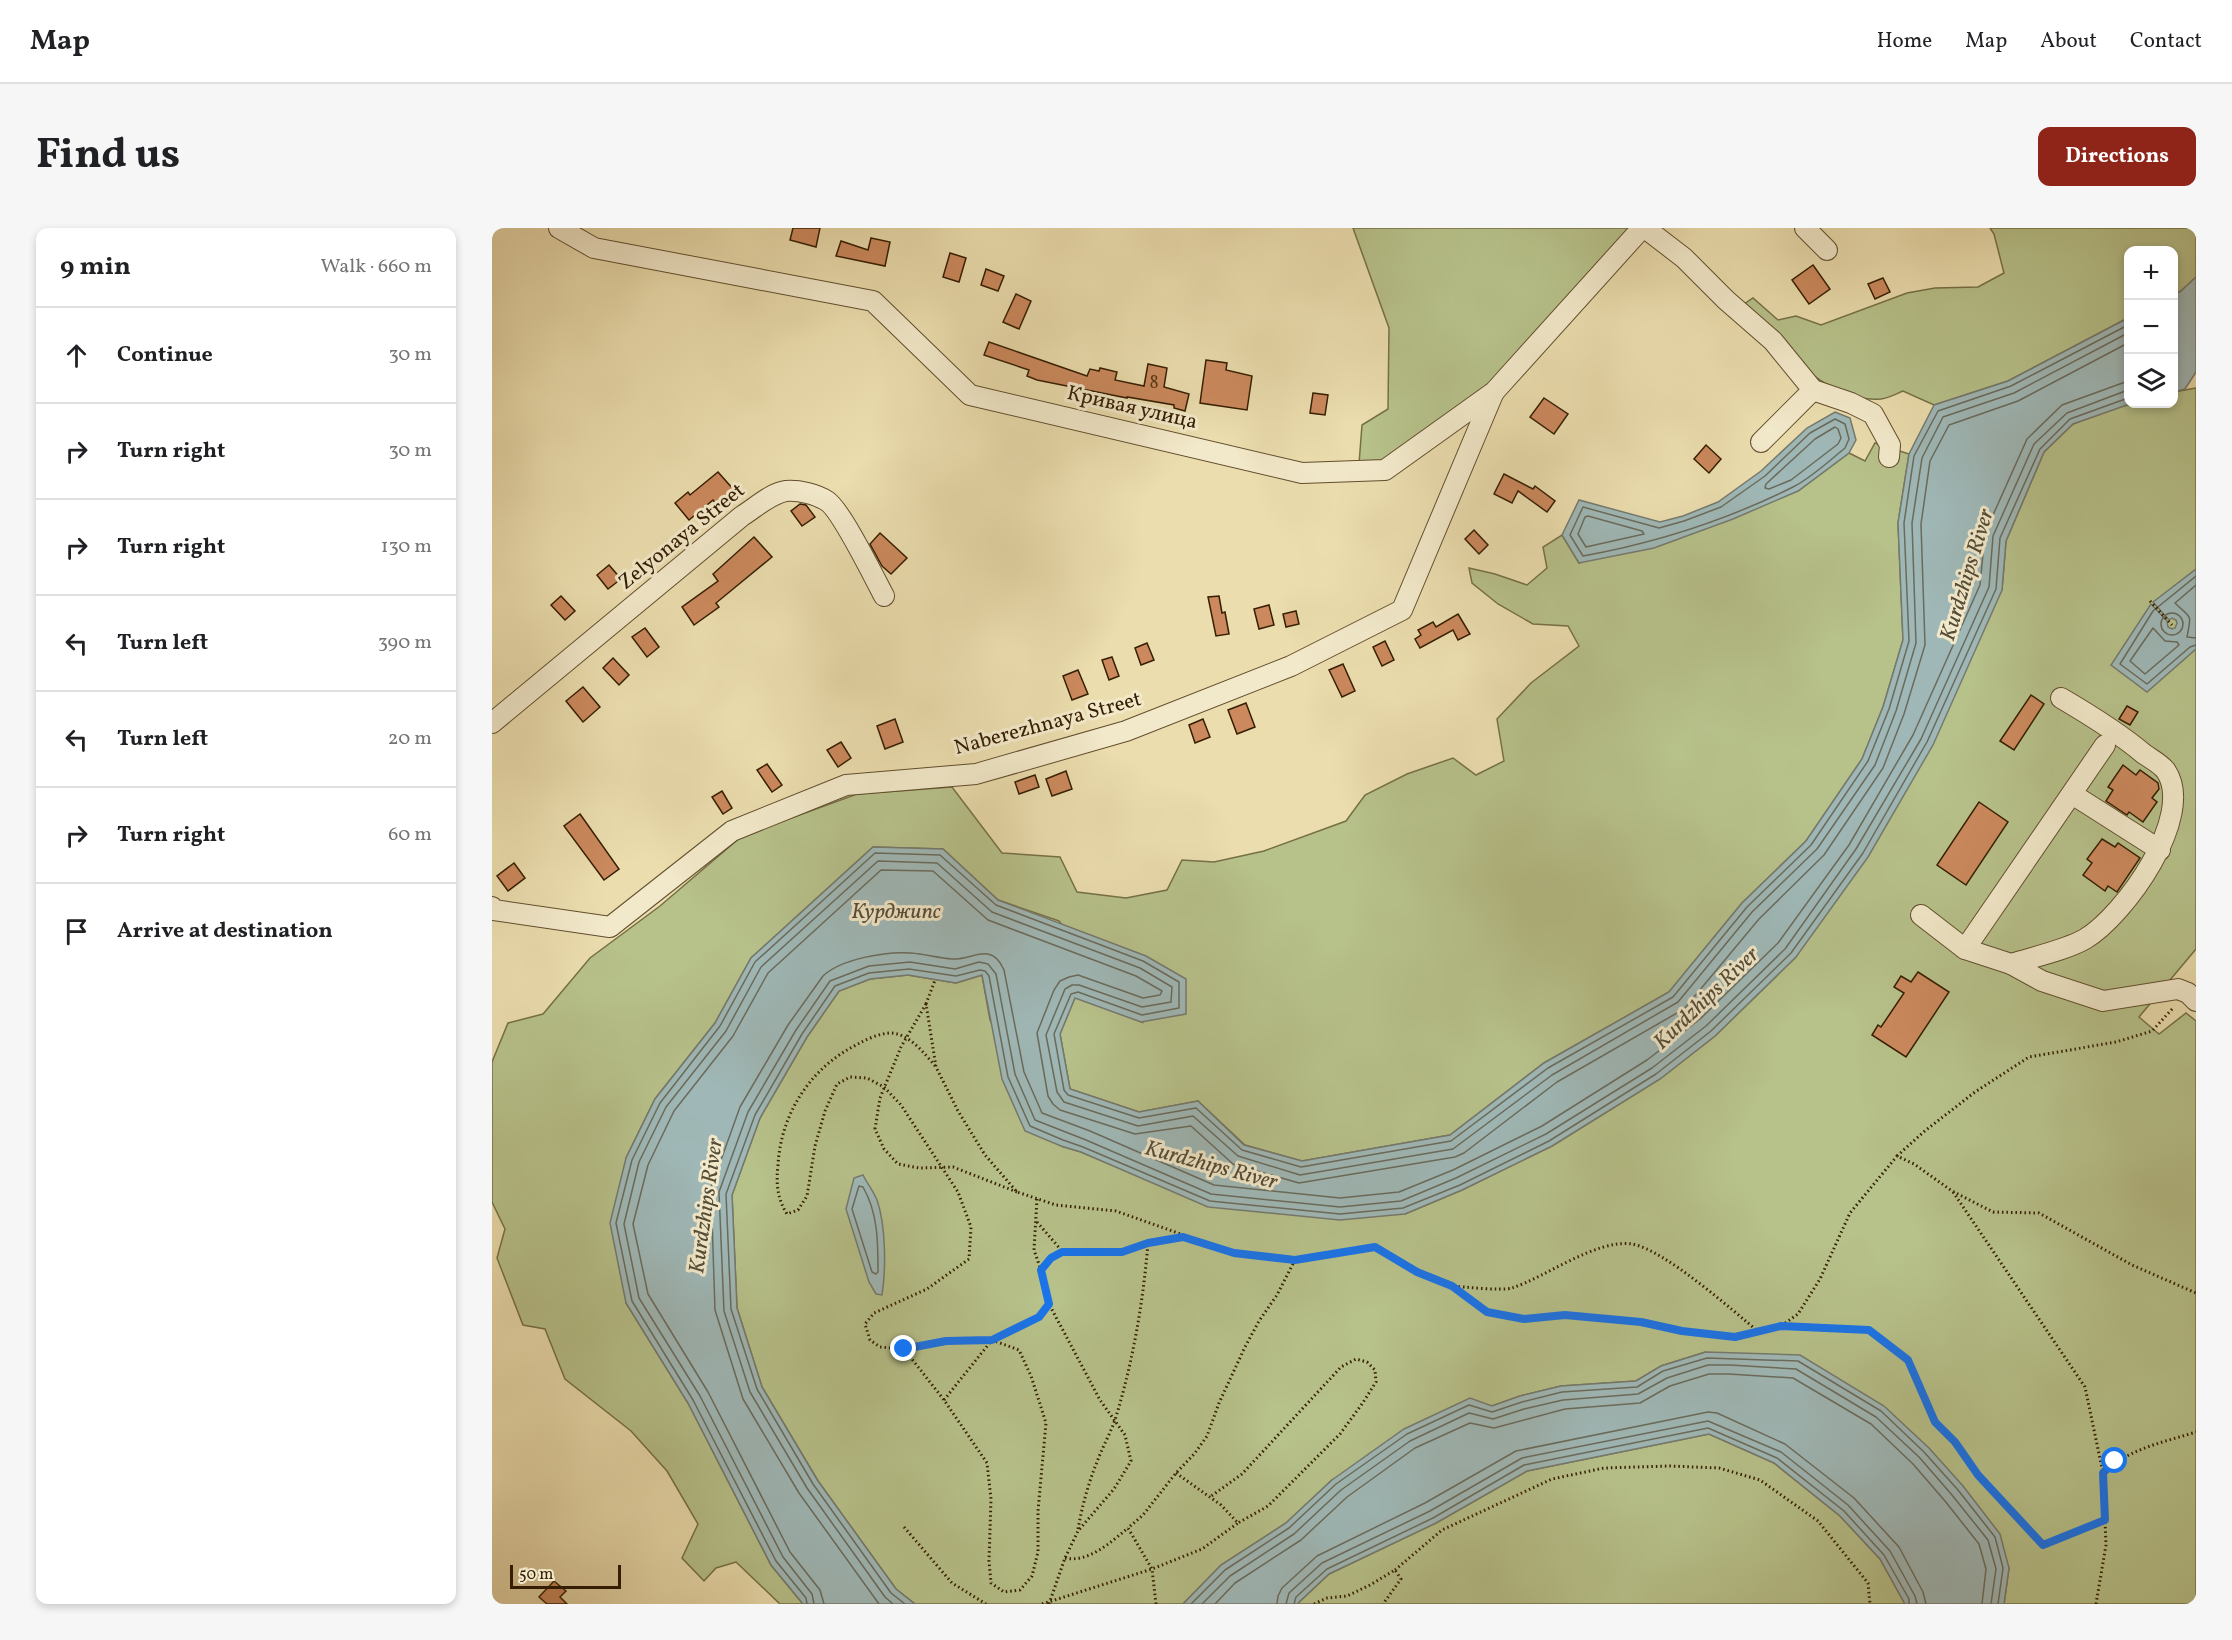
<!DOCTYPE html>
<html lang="en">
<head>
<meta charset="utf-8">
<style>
  body { margin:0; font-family:Vollkorn,serif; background:#f6f6f6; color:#202124 }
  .controls { position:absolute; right:18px; top:18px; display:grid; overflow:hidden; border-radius:12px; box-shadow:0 3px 9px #0003 }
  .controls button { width:54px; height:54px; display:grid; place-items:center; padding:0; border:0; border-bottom:2px solid #e0e0e0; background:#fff; color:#202124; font:30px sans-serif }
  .scale { position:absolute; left:18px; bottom:15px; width:111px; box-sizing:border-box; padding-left:6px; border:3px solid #351e02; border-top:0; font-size:16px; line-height:21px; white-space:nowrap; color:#351e02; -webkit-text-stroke:4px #f2e9ca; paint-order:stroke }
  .stop { position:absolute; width:18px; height:18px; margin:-14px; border:4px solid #1a73e8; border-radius:50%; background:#fff }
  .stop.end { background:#1a73e8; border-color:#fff; box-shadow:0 2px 6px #0008 }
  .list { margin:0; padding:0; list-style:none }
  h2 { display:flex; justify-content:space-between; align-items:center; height:78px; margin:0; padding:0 24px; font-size:26px }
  h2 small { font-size:20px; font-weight:400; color:#757577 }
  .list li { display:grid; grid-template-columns:39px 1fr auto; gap:18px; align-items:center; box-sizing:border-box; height:96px; padding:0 24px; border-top:2px solid #e0e0e0 }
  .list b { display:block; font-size:22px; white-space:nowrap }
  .list em { font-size:20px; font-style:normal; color:#757577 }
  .icon { flex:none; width:33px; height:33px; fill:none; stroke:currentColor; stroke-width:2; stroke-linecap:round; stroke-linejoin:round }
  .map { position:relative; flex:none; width:1704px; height:1376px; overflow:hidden; border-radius:12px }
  header { display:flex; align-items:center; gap:36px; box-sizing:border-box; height:84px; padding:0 30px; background:#fff; border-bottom:2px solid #e0e0e0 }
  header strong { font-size:28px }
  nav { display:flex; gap:33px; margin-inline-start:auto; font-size:21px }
  .intro { display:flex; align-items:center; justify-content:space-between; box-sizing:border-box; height:144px; padding:0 36px }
  h1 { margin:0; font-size:42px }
  .button { padding:15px 27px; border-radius:12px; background:#8f2418; color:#fff; font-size:21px; font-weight:700 }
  main { display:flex; gap:36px; padding:0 36px }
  aside { flex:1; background:#fff; border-radius:12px; box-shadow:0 3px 9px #0003 }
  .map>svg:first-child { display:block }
  .green { fill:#b7c18a; stroke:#767046; stroke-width:1.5 }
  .water { fill:#9fb8b7; stroke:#757a6f; stroke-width:1.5 }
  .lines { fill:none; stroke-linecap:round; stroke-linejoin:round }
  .shore { stroke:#6a6b5c; stroke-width:1.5 }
  .building { fill:#cb895d; stroke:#351e02; stroke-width:1.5 }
  .minor-casing { stroke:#624e2d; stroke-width:22 }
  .path { stroke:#351e02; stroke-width:3; stroke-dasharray:1.5 3; stroke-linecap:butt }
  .minor { stroke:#f2e9ca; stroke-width:20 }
  .route { stroke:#1a73e8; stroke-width:8 }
  .labels { text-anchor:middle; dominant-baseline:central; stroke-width:6; stroke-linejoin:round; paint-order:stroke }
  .number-label { font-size:18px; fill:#5a3919 }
  .street-label { font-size:21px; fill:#351e02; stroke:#f2e9ca }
  .water-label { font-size:22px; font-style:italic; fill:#554c38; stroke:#f2e9ca }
</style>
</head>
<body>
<header>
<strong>Map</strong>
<nav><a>Home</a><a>Map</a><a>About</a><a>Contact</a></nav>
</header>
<div class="intro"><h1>Find us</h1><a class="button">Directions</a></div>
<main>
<aside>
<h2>9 min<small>Walk · 660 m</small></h2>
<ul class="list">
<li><svg class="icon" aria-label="ahead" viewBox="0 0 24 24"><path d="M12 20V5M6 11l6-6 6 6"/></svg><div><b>Continue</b></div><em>30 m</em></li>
<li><svg class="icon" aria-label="right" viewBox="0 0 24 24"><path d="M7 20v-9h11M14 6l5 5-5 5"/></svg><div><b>Turn right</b></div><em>30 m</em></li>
<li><svg class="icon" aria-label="right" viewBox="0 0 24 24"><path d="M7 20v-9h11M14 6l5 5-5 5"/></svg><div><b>Turn right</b></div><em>130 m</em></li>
<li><svg class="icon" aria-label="left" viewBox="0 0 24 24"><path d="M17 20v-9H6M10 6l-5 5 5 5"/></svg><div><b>Turn left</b></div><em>390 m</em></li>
<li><svg class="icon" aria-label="left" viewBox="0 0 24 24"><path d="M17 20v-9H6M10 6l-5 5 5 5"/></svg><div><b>Turn left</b></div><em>20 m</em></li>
<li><svg class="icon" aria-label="right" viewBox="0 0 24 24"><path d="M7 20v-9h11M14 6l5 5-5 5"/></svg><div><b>Turn right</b></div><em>60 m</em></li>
<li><svg class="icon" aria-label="arrive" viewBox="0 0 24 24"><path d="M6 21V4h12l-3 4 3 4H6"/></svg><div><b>Arrive at destination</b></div></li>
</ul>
</aside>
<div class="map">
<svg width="1704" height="1376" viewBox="0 0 1704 1376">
  <rect width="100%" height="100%" fill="#ebddae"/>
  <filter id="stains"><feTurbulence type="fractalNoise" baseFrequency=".00333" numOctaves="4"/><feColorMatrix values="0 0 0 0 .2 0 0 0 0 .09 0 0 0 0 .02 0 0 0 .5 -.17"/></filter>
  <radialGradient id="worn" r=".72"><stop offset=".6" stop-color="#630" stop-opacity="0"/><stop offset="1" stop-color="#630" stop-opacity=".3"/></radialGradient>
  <g class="green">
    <path d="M861,0H1137L1026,128L998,157L891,235L867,236L870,197L896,181L897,100Z"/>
    <path d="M1498,0H1704V49L1689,63L1682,67V22H1636V90L1516,153L1442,177L1411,163C1404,166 1397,170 1389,171C1334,176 1284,114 1249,78L1261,70L1286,92L1304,88L1329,97L1415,65L1443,60L1486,59L1512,45L1502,6Z"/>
    <path d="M1704,160V721L1647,789L1667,806L1694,785L1704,793V1376H1512L1517,1340L1213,1124L1169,1138L1144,1153L1069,1158L1028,1168L1000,1178L840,1252L794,1295L729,1337L691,1376H423L404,1361L326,1253L270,1159L245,1080L240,967L268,890L315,809L347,763L378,751L416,747L464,755L490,747L498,792L569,918L589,924L651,950L913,986L970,962L1060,918L1168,851L1223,808L1304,729L1510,362L1514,313L1552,224L1581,196L1632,177L1682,176V164Z"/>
    <path d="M1383,215L1417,226L1406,295L1411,412L1391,479L1370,531L1314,613L1250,675L1177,764L1052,835L958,907L810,933L753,917L706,873L647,884L578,861L568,806L583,769L650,794L567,693L506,672L451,621L381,619L259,730L223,795L163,871L134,930V1075L196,1175L279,1337L311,1376H288L244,1334L224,1340L212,1353L190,1330L206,1296L175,1243L139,1203L73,1151L53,1101L31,1097L5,1030L13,1001L0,974V834L16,795L51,786L98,730L168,678L250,608L365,566L460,559L510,625L568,629L585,664L634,670L675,662L690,632L722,634L772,623L854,593L873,567L915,546L961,530L984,547L1012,533L1005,491L1039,455L1087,418L1076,398L1041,396L1006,376L980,355L977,340L1003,346L1035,357L1055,340L1051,319L1070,307L1087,335L1306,263L1357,225L1373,233Z"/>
    <path d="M1217,1206L1282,1235L1348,1288L1388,1331L1413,1376H805L837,1346L944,1295L1035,1243Z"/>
  </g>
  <g class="water">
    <path d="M1704,49V144L1693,161L1682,164V67L1689,63Z"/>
    <path d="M1636,90L1638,176L1581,196L1552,224L1514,313L1510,362L1441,517L1376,629L1304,729L1223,808L1168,851L1060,918L970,962L913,986L848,992L716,979L589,924L569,918L533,903L510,851L490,747L464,755L416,747L378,751L347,763L315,809L268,890L240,967L245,1080L270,1159L326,1253L404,1361L423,1376H311L279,1337L196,1175L134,1075L118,995L134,930L163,871L223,795L259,730L381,619L451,621L506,672L654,728L694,751V786L649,794L583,770L568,806L578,861L647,884L706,873L752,917L810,933L958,907L1052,835L1177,764L1250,675L1314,613L1370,531L1391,479L1411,412L1406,295L1417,226L1442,177L1516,153Z"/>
    <path d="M1343,184L1358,190L1364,212L1357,225L1306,263L1241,291L1162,320L1087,335L1070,307L1087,272L1168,294L1191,288L1226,274L1269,243L1315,200Z"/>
    <path d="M1704,341V421L1655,464L1619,437L1659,376L1675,393L1676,399L1680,401L1683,400L1685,395L1684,392L1680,390L1677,392L1661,374Z"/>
    <path d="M371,947C375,955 382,964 385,972C394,998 394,1041 390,1067L384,1066L377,1054L354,981L362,950Z"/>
    <path d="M1214,1124L1308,1127L1392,1178L1437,1220L1471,1258L1508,1306L1517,1340L1512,1376H1413L1388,1331L1348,1288L1282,1235L1217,1206L1035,1243L944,1295L837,1346L805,1376H691L729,1337L794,1295L840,1252L912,1201L978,1170L1000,1178L1028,1168L1069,1158L1144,1153L1169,1138Z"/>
  </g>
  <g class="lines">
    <g class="shore">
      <path d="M1343,191L1353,196L1357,211L1353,220C1337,233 1319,250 1301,259C1235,292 1163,315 1091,328L1078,307L1091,279L1167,300L1192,293L1229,279L1273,248L1318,205Z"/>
      <path d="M1343,199L1346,201L1349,210L1346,216L1299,252L1277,261L1273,260L1274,256L1323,211Z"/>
      <path d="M1096,288L1150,303L1152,306L1094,319L1086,306L1093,289Z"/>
      <path d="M1704,348L1661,383L1628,436L1655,456L1698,419L1704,417"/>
      <path d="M1704,357L1683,375C1699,391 1700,384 1695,409L1704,410"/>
      <circle cx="1680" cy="396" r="11"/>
      <path d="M1661,400L1673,413L1685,414L1687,417L1653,446L1638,433Z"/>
      <path d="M367,958L371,959C386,985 386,1014 386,1044L384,1046L380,1044L360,981Z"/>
      <path d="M315,1376L314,1370L284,1333L201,1172L140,1073L124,995L140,932L168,875L228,798L263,734L383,625L448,627L504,677L651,733L687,754V780L650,787L586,764L579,766L562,806L572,862L576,867L647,890L704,880L750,922L809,939L959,913L1056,840L1181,769L1255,679L1319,617L1376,533L1397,481L1417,413L1412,295L1422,228L1446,183L1519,158L1636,97"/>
      <path d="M322,1376L320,1366L291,1329L208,1168L147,1070L132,996L147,934L174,879L234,803L269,739L386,633L445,635L500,684L648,740L680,759L679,774L650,779L587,757H580L573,761L554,807L565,864L572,874L646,898L701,888L746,928L808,947L961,921L1060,847L1186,774L1260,684L1325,621L1383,537L1404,483L1424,415L1420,295L1430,230L1451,189L1522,165L1636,105"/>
      <path d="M332,1376L328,1362L298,1324L216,1164L156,1066L141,996L156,937L182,883L241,808L276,745L389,642L441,643L496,692L644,748L670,763L668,767L651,770L586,747L577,749L568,753L562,762L545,805L556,868L561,876L568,882L643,906L699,898L741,936L807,955L963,929L972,925L1065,854L1192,781L1267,691L1332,627L1391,540L1412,486L1433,417L1429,296L1438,233L1457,197L1526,173L1636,115"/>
      <path d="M387,1376L307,1265L251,1171L223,1082L219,960L248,879L296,797L331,748C349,731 394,723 419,725C433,726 446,730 460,731C480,733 499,712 512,742L532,844L550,885L598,903L722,957L848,970L907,964L961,942L1050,898L1155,832L1208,791L1286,715L1357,617L1421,507L1488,357L1493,305L1535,211L1570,177L1636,153"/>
      <path d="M401,1376L393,1369L315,1260L258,1164L232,1083L227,964L256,884L304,802L338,753L377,738L418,734L463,741L487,734L496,736L504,746L523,846L543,892L594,912L719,966L848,979L909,973L964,950L1054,906L1160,840L1214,798L1293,721L1364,621L1429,511L1497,359L1501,308L1542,216L1575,185L1636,162"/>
      <path d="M413,1376L399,1365L321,1256L265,1161L239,1081L234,966L263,887L310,806L343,758L377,745L417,741L464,748L488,742L493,743L497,748L516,849L538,898L571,912L591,919L718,973L848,986L911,980L968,957L1057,913L1164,846L1219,803L1299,725L1371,625L1435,514L1504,361L1508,310L1548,221L1578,191L1636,170"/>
      <path d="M699,1376L733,1342L797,1300L844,1256L915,1206L977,1177L1000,1184L1030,1174L1070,1164L1145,1159L1171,1143L1215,1130L1306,1133L1389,1183L1432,1224L1466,1262L1503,1309L1511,1340L1506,1376"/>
      <path d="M710,1376L738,1348L802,1306L849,1262L918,1213L977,1185L1001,1191L1032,1181L1071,1172L1146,1166L1175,1150L1216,1137H1238L1304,1141L1384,1189L1427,1229L1460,1267L1496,1312L1504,1341L1499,1376"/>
      <path d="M723,1376L743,1355L809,1312L855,1269L923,1220L978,1195L1002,1200L1073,1181L1148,1175L1178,1158L1217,1146H1237L1301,1150L1379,1196L1421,1236L1453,1273L1487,1316L1494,1341L1490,1376"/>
      <path d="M785,1376L786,1368L790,1360L825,1328L933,1275L1024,1223L1216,1184L1225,1185L1293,1216L1362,1270L1407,1319L1431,1364L1434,1376"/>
      <path d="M794,1376L797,1365L830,1335L938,1283L1030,1230L1216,1193L1289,1224L1356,1277L1398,1323L1423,1368L1425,1376"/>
      <path d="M802,1376L804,1369L835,1341L941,1290L1032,1237L1216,1200L1285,1230L1352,1283L1392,1327L1417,1371V1376"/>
    </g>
  </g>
  <g class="building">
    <path d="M301,0H328L324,19L298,12Z"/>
    <path d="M379,10L398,14L393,38L344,28L349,13L376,22Z"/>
    <path d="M458,25L474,30L467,54L451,49Z"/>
    <path d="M1321,37L1338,61L1317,76L1300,52Z"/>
    <path d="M494,41L512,48L506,63L489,57Z"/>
    <path d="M1391,50L1398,64L1383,71L1376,56Z"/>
    <path d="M524,66L539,73L527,101L511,94Z"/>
    <path d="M497,114L595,148L598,141L607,143L608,140L625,144L623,152L652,158L656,136L675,140L672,159L697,166L693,183L682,180V177L635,169V170L545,152L535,148L537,142L492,127Z"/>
    <path d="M714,132L735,135L734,142L760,148L755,182L708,175Z"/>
    <path d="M821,165L836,167L833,187L818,185Z"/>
    <path d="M1052,170L1076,186L1062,206L1038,189Z"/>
    <path d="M1214,217L1229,231L1217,245L1202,231Z"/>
    <path d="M226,244L241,261L224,276L221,272L197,292L183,275L196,264L198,267Z"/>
    <path d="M1012,246L1041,261L1043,258L1063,273L1055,284L1026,263L1020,275L1002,266Z"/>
    <path d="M308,276L314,277L323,289L310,298L299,283Z"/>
    <path d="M982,302L996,317L987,326L973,311Z"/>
    <path d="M388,305L415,330L399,346L390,338L378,316Z"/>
    <path d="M262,309L280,329L224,375L227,379L202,397L190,379L226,353L221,346Z"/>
    <path d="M117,337L129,351L116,361L105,347Z"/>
    <path d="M69,368L83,383L73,392L59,377Z"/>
    <path d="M727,368L730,385L733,384L737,406L724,408L716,369Z"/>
    <path d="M777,377L782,397L767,401L762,381Z"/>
    <path d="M804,383L807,396L794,399L791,386Z"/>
    <path d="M966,386L978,406L966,412L961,402L928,420L923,411L929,407L926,402L941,394L944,399Z"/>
    <path d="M153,400L167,419L155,429L140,409Z"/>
    <path d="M893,413L902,432L890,438L881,419Z"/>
    <path d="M655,415L662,432L649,437L643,420Z"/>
    <path d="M620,429L627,448L617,452L610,432Z"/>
    <path d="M121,430L137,447L127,457L111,440Z"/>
    <path d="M851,436L863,463L850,469L837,442Z"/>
    <path d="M586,442L596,466L580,472L571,448Z"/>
    <path d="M91,459L108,479L91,494L74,473Z"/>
    <path d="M1539,467L1552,476L1522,522L1508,513Z"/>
    <path d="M754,475L763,499L745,506L736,482Z"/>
    <path d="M1635,478L1646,484L1638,497L1627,491Z"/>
    <path d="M403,491L411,514L393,521L385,498Z"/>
    <path d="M711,491L718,509L703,515L697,497Z"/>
    <path d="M349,514L359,530L346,539L335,522Z"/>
    <path d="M275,536L290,557L280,564L265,542Z"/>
    <path d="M1631,537L1644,547L1648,542L1666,555L1667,561L1660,570L1665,574L1651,594L1637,584L1635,587L1614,573L1621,562L1616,559Z"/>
    <path d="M574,543L580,561L560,568L554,551Z"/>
    <path d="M543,547L547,559L527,566L523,554Z"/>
    <path d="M230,563L240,580L231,586L220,569Z"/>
    <path d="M1487,574L1516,594L1474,657L1445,637Z"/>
    <path d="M88,586L127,641L112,652L72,598Z"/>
    <path d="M1610,611L1623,619L1626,615L1648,630L1625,664L1616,658L1613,663L1591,647L1600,635L1595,631Z"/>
    <path d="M22,635L33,650L16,663L5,648Z"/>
    <path d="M1426,744L1457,764L1414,829L1380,807L1386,797L1389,799L1412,765L1402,759L1409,748L1419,754Z"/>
    <path d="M62,1353L74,1363L68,1369L75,1376H55L47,1369Z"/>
  </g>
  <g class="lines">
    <g class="minor-casing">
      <g id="minor">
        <path d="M67,0L102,20L381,73L478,167L810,245L893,242L1002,164L1150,0"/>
        <path d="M1153,0L1192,30L1234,72L1281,113L1321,162L1359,175L1381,186L1398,217L1397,229"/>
        <path d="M1313,0L1335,22"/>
        <path d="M1269,214L1321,162"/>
        <path d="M0,495L250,288C263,280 279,265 294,263C307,262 324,266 335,273C349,282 382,349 392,368"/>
        <path d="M1580,566L1668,622"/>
        <path d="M0,679L2,682L118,699L240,603L354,557L484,546L634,503L799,438L910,382L1001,166"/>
        <path d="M1429,687L1473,721L1519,736L1550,753L1611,773L1686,761L1696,765L1704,773"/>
        <path d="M1473,721L1613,517"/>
        <path d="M1519,736C1541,729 1574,722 1593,711C1632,688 1704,588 1674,543C1669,536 1659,531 1652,526C1626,504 1598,487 1569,470"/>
      </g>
    </g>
    <g class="path">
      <path d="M1658,373L1680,397"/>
      <path d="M434,776L443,752"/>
      <path d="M1405,928L1434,902L1483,864L1537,829L1624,814L1660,803L1682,779"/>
      <path d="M525,964L461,939L427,940L406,936L392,921L383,901L388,870L409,819L434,776L444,839L466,883L493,927L525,964L564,977L624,983L742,1025L803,1032"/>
      <path d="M1461,964L1593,1159L1611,1245"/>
      <path d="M545,971L542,1022L549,1042"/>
      <path d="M545,994L570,1023"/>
      <path d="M960,1058L995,1084L1032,1091L1073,1087L1149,1094L1190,1103L1243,1109L1268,1105L1289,1098L1306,1086L1328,1051L1358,985L1405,928L1422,936L1460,963L1501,984L1547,985L1640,1037L1704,1065"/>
      <path d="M1291,1098L1377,1102L1416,1132L1443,1194L1463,1214L1486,1247L1551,1317L1613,1292"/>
      <path d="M412,1121L452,1172L495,1235L499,1271L497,1333L499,1355L512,1364L528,1362L540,1348L546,1324V1283L554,1195L539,1148L527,1122L500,1112L454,1113L412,1121L388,1119L378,1112L373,1096L382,1085L435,1061L477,1031L479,999L466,964L409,877L392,859L375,850L358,849L345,856L333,883L323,918L315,968L306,982L295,986C285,970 284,955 286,937C289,885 319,839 366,816C375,811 386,806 397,805C416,804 433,826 444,839"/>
      <path d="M452,1172L500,1112L547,1089L557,1076"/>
      <path d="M684,1245L729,1277L746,1295L776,1278L848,1206L870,1176L884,1154L883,1142L875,1134L864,1131L849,1139L750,1246L718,1269"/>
      <path d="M412,1299L460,1355L494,1376"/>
      <path d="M586,1301C590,1279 596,1256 605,1234C610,1220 618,1206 623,1192C641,1134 651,1075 656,1015"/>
      <path d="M573,1330C597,1335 619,1314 636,1300"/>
      <path d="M903,1342L950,1302L1060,1251L1112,1240L1178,1238L1227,1240L1268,1252L1326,1293L1376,1355L1378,1376"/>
      <path d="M550,1376L660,1341L710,1321L746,1295"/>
      <path d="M557,1376L573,1330L586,1303L622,1261L639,1233L633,1207L608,1172L557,1076L549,1042L559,1030L570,1024L630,1025L656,1015L691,1009"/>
      <path d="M664,1376L660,1341L636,1300L651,1287L684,1245L703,1225L715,1208L727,1175L753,1119L767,1093L785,1067L803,1032L883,1019L925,1044L960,1058C974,1059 1008,1063 1020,1060C1054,1049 1104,1011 1140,1016C1173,1022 1240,1082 1268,1105"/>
      <path d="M822,1376L835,1370L855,1368L878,1357L903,1342L909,1351L891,1376"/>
      <path d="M1604,1376L1614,1317L1611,1245C1636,1221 1672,1214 1704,1204"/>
    </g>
    <use href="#minor" class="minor"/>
  </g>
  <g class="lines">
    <path class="route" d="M412,1121L454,1113L500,1112L547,1089L557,1076L549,1042L559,1030L570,1024H630L656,1015L691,1009L742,1025L803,1032L883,1019L925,1044L960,1058L995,1084L1032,1091L1073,1087L1149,1094L1190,1103L1243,1109L1289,1098L1377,1102L1416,1132L1443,1194L1463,1214L1486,1247L1551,1317L1613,1292L1611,1245L1623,1233"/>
  </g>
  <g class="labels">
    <g class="number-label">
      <text x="662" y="155">8</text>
    </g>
    <g class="street-label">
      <text transform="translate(640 180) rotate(13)">Кривая улица</text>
      <text transform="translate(190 309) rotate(-39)">Zelyonaya Street</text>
      <text transform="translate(556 496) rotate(-15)">Naberezhnaya Street</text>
    </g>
    <g class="water-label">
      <text transform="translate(1476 347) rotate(-73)">Kurdzhips River</text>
      <text x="404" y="684">Курджипс</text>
      <text transform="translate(1215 771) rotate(-44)">Kurdzhips River</text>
      <text transform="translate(719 938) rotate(15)">Kurdzhips River</text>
      <text transform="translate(215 978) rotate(-82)">Kurdzhips River</text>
    </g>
  </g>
  <rect width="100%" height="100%" filter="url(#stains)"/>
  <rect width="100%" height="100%" fill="url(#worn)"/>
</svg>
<div class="controls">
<button>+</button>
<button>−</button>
<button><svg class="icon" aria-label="layers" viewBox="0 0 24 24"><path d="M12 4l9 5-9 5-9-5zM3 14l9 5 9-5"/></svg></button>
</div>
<div class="scale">50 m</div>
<div class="stop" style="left:1623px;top:1233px"></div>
<div class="stop end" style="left:412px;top:1121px"></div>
</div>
</main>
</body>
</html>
